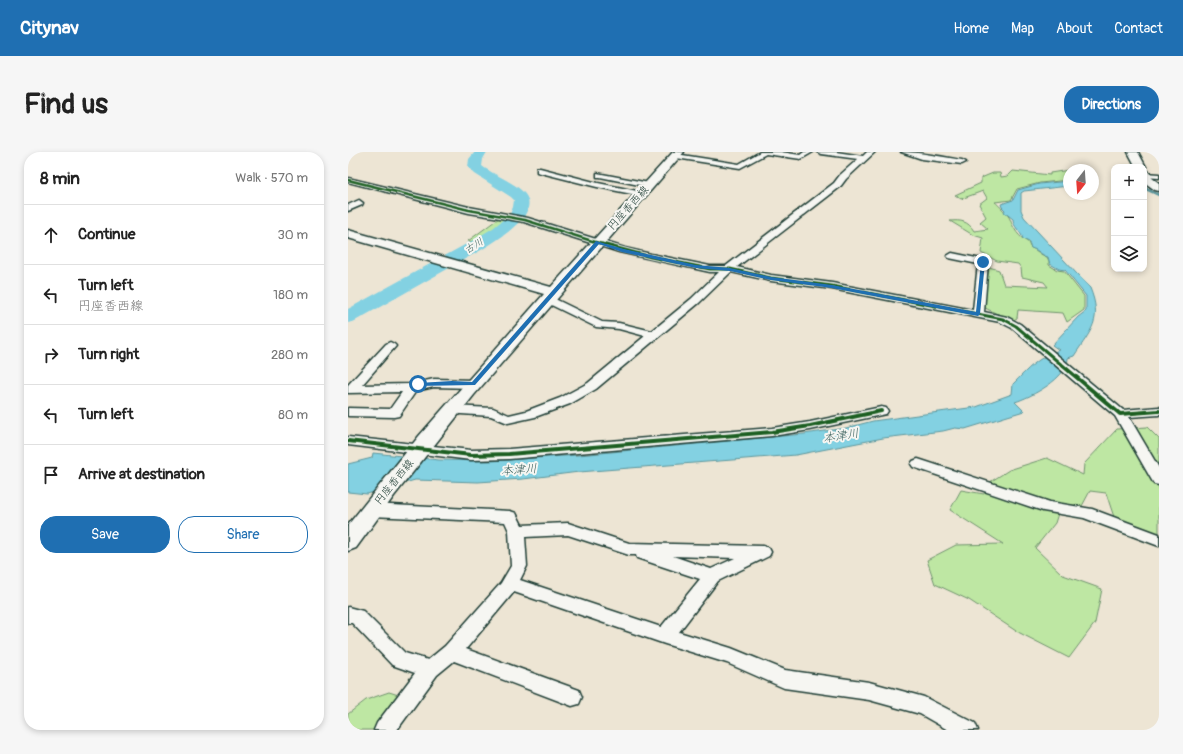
<!DOCTYPE html>
<html lang="en">
<head>
<meta charset="utf-8">
<style>
  body { margin:0; font-family:Pangolin,"Klee One",sans-serif; background:#f6f6f6; color:#222 }
  .controls { position:absolute; right:12px; top:12px; display:grid; overflow:hidden; border-radius:8px; box-shadow:0 2px 6px #0003 }
  .controls button { width:36px; height:36px; display:grid; place-items:center; padding:0; border:0; border-bottom:1px solid #e0e0e0; background:#fff; color:#222; font:20px sans-serif }
  .compass { position:absolute; left:715px; top:12px; width:36px; height:36px; border-radius:50%; background:#fff; box-shadow:0 2px 6px #0003; rotate:197deg }
  .stop { position:absolute; width:12px; height:12px; margin:-9px; border:3px solid #1f6fb2; border-radius:50%; background:#fff }
  .stop.end { background:#1f6fb2; border-color:#fff; box-shadow:0 1px 4px #0008 }
  .list { margin:0; padding:0; list-style:none }
  h2 { display:flex; justify-content:space-between; align-items:center; height:52px; margin:0; padding:0 16px; font-size:17px }
  h2 small { font-size:13px; font-weight:400; color:#767676 }
  .list li { display:grid; grid-template-columns:26px 1fr auto; gap:12px; align-items:center; box-sizing:border-box; height:60px; padding:0 16px; border-top:1px solid #e0e0e0 }
  .list b { display:block; font-size:15px; white-space:nowrap }
  .list p { margin:0; font-size:13px; white-space:nowrap; color:#767676 }
  .list em { font-size:13px; font-style:normal; color:#767676 }
  .actions { display:flex; gap:8px; padding:12px 16px }
  .actions a { flex:1; padding:9px 0; border:1px solid #1f6fb2; border-radius:16px; text-align:center; font-size:14px; color:#1f6fb2 }
  .actions .main { background:#1f6fb2; color:#fff }
  .icon { flex:none; width:22px; height:22px; fill:none; stroke:currentColor; stroke-width:2; stroke-linecap:round; stroke-linejoin:round }
  .map { position:relative; flex:none; width:811px; height:578px; overflow:hidden; border-radius:16px }
  header { display:flex; align-items:center; gap:24px; box-sizing:border-box; height:56px; padding:0 20px; background:#1f6fb2; color:#fff }
  header strong { font-size:19px }
  nav { display:flex; gap:22px; margin-inline-start:auto; font-size:14px }
  .intro { display:flex; align-items:center; justify-content:space-between; box-sizing:border-box; height:96px; padding:0 24px }
  h1 { margin:0; font-size:28px }
  .button { padding:10px 18px; border-radius:16px; background:#1f6fb2; color:#fff; font-size:14px; font-weight:700 }
  main { display:flex; gap:24px; padding:0 24px }
  aside { flex:1; background:#fff; border-radius:16px; box-shadow:0 2px 6px #0003 }
  .map>svg:first-child { display:block }
  .green { fill:#bee7a3; stroke:#6e926c }
  .water { fill:#83d1e2; stroke:#5b969c }
  .lines { fill:none; stroke-linecap:round; stroke-linejoin:round }
  .stream { stroke:#5b969c; stroke-width:2.5 }
  .river { fill:#83d1e2; fill-rule:evenodd }
  .street-casing { stroke:#1f3d34; stroke-width:3 }
  .secondary-casing { stroke:#1f3d34; stroke-width:3 }
  .street { fill:#f6f6f2; fill-rule:evenodd }
  .secondary { fill:#f6f6f2; fill-rule:evenodd }
  .cycleway-far2-casing { stroke:#f6f6f2; stroke-width:4 }
  .cycleway-far1-casing { stroke:#f6f6f2; stroke-width:5 }
  .cycleway-casing { stroke:#f6f6f2; stroke-width:6 }
  .cycleway-far2 { stroke:#1b5e20; stroke-width:2.5 }
  .cycleway-far1 { stroke:#1b5e20; stroke-width:3 }
  .cycleway { stroke:#1b5e20; stroke-width:4 }
  .route { fill:#1f6fb2 }
  .labels { text-anchor:middle; dominant-baseline:central; stroke-width:4; stroke-linejoin:round; paint-order:stroke }
  .far-water-label { font-size:10px; font-style:italic; fill:#335b57; stroke:#f6f6f2 }
  .street-label { font-size:11px; fill:#1f3d34; stroke:#f6f6f2 }
  .water-label { font-size:12px; font-style:italic; fill:#335b57; stroke:#f6f6f2 }
</style>
</head>
<body>
<header>
<strong>Citynav</strong>
<nav><a>Home</a><a>Map</a><a>About</a><a>Contact</a></nav>
</header>
<div class="intro"><h1>Find us</h1><a class="button">Directions</a></div>
<main>
<aside>
<h2>8 min<small>Walk · 570 m</small></h2>
<ul class="list">
<li><svg class="icon" aria-label="ahead" viewBox="0 0 24 24"><path d="M12 20V5M6 11l6-6 6 6"/></svg><div><b>Continue</b></div><em>30 m</em></li>
<li><svg class="icon" aria-label="left" viewBox="0 0 24 24"><path d="M17 20v-9H6M10 6l-5 5 5 5"/></svg><div><b>Turn left</b><p>円座香西線</p></div><em>180 m</em></li>
<li><svg class="icon" aria-label="right" viewBox="0 0 24 24"><path d="M7 20v-9h11M14 6l5 5-5 5"/></svg><div><b>Turn right</b></div><em>280 m</em></li>
<li><svg class="icon" aria-label="left" viewBox="0 0 24 24"><path d="M17 20v-9H6M10 6l-5 5 5 5"/></svg><div><b>Turn left</b></div><em>80 m</em></li>
<li><svg class="icon" aria-label="arrive" viewBox="0 0 24 24"><path d="M6 21V4h12l-3 4 3 4H6"/></svg><div><b>Arrive at destination</b></div></li>
</ul>
<div class="actions"><a class="main">Save</a><a>Share</a></div>
</aside>
<div class="map">
<svg width="811" height="578" viewBox="0 0 811 578">
  <rect width="100%" height="100%" fill="#ede5d4"/>
  <filter id="ink" filterUnits="userSpaceOnUse"><feTurbulence type="fractalNoise" baseFrequency=".025" numOctaves="2"/><feDisplacementMap in="SourceGraphic" scale="8" xChannelSelector="R" yChannelSelector="G"/><feConvolveMatrix kernelMatrix="1 2 1 2 8 2 1 2 1" color-interpolation-filters="sRGB"/></filter>
  <g filter="url(#ink)">
    <g class="green">
      <path d="M721,18V28L692,31L669,37L663,48L647,50C650,52 662,65 662,67C665,76 671,86 680,90L682,95C689,98 692,103 699,105L701,109V113L709,118L716,119L736,144V158L719,170L715,161L670,158L669,166L664,169L635,155L641,115L651,118L656,133L700,135L696,130L674,125L673,116L670,112L649,109L633,101L635,86L625,83L602,69C613,68 620,69 626,79L640,77L632,70L638,65L631,52L639,46L635,39L613,47L607,43L633,31V26L645,21H652L653,25L660,24L665,19L702,23V21Z"/>
      <path d="M151,66L162,68L129,90L120,89Z"/>
      <path d="M799,275L811,287V383L766,365L758,341L742,339L734,354L713,352L707,371L687,396L715,423L754,437L747,471L721,506L668,479L621,448L587,432L579,408L608,393L655,392L602,358L613,338L636,342L642,330L661,318L699,306L735,323L736,312L769,277Z"/>
      <path d="M41,540L57,545L33,578H0V562L18,548Z"/>
    </g>
    <path class="water" d="M721,29V34L676,39L673,41V58L676,65L742,136C755,168 743,178 726,204L720,206C720,226 683,245 667,250L676,259L617,277L607,276L595,279L535,286L448,303L231,320L175,327L130,330L67,328L19,342L0,340V312L24,306L25,301L91,308L143,309L231,303L456,282L498,276L525,269L628,255L664,242L665,232C681,216 689,206 711,198L704,193L730,165L738,159V144L717,118L711,117L702,112L700,105C693,103 691,98 683,96L681,90L675,87C673,79 665,75 665,67L656,60L657,58L654,55L653,52L665,48L670,38L691,32Z"/>
    <g class="lines">
      <path class="stream" d="M796,36L811,43"/>
      <path class="river" d="M127,0H139L135,7L134,14C145,23 177,34 180,48C182,54 178,63 174,67C155,88 127,101 103,115C71,133 39,151 7,169L0,171V157L122,90L145,76L162,62L165,55L166,48L163,45L127,22L120,15L121,7Z"/>
      <g class="street-casing">
        <g id="street">
          <path d="M412,0H433L452,3L456,0H465L453,7L418,2L392,16L328,6L324,4L328,2L391,12Z"/>
          <path d="M469,0H488L515,4L519,0H527L498,27L492,35L389,115L423,123L484,131L625,158L630,112L601,106L599,104L604,101L638,108L640,110L636,160L659,165L672,172L775,258L811,255V263L781,265L811,316V333L806,332L767,264L664,176L652,170L484,137L423,129L383,120L351,151L248,237L222,252L187,265L160,271L143,264L98,261L96,258L98,255L103,254L145,256L161,263L178,259L212,246L240,231L297,184L271,177L248,175L195,149L194,147L195,145H203L254,170L271,171L304,179L343,147L371,120H362L271,100L176,70L121,61L0,30V26L121,55L180,66L277,96L303,102L362,114H378L486,31L492,23L510,7L473,2Z"/>
          <path d="M553,0C572,0 595,5 614,8L618,10L614,12L574,7Z"/>
          <path d="M189,16H192L250,31L294,40L298,42L294,44L249,35L189,20Z"/>
          <path d="M249,21L301,31L305,33L301,35L252,25H249Z"/>
          <path d="M796,21L811,22V26L796,25Z"/>
          <path d="M11,48L15,51L14,53L0,59V53Z"/>
          <path d="M42,190L46,192L48,194L14,233L62,232L86,227L125,228L129,229L131,232L129,235L125,236L86,235L68,239L51,264L46,265L0,264V256L42,257L54,240L0,241V233L38,192Z"/>
          <path d="M533,255L538,256L540,259L538,262L462,278L424,284L161,307L123,308L0,293V285L123,298L161,297L424,276L462,270Z"/>
          <path d="M570,307L702,350L744,357L811,382V394L736,366L695,359L565,315L563,312L565,309Z"/>
          <path d="M23,352L162,359L168,361L174,373L220,371L281,391L415,394L421,396L423,400L421,404L370,429L331,480L383,496L437,518L521,530L576,545L627,571L630,578H600L572,562L521,548L436,536L379,511L317,492L166,440L118,497L231,538L234,545L231,552L224,554L106,509L89,523L49,578H26L29,571L67,521L44,513L4,471H0V455L15,459L57,501L80,508L97,494L153,431L163,414L161,379L157,370L23,364L17,362L15,358L17,354ZM220,383L281,403H288L289,406L352,427L313,475L172,428L179,414L177,385ZM325,404L387,406L363,417Z"/>
        </g>
      </g>
      <g class="secondary-casing">
        <g id="secondary">
          <path d="M325,0H336L126,243L46,344L8,396L0,399V373L71,284L196,142L0,86V78L203,135Z"/>
          <path d="M780,0H790L798,15L797,17L796,15H788Z"/>
          <path d="M796,18L800,19L804,26L811,31V39L807,38L796,30Z"/>
        </g>
      </g>
      <use href="#street" class="street"/>
      <use href="#secondary" class="secondary"/>
      <g class="cycleway-far2-casing">
        <path id="cycleway-far2" d="M0,28L121,58L177,68L257,93"/>
      </g>
      <g class="cycleway-far1-casing">
        <path id="cycleway-far1" d="M254,92L303,105L362,117H382L423,126L484,134L655,167L668,174L715,214"/>
      </g>
      <g class="cycleway-casing">
        <g id="cycleway">
          <path d="M714,213L772,262L811,259"/>
          <path d="M0,289L123,303L161,302L424,280L462,274L533,259"/>
        </g>
      </g>
      <use href="#cycleway-far2" class="cycleway-far2"/>
      <use href="#cycleway-far1" class="cycleway-far1"/>
      <use href="#cycleway" class="cycleway"/>
    </g>
  </g>
  <path class="route" d="M248,89L276,97L348,113L382,116L423,125L484,133L628,160L633,110L635,108L637,110L632,162L630,164L484,136L423,128L382,119L348,116L274,100L251,92L127,233L68,234V231H70L104,229L124,230Z"/>
  <g class="labels">
    <g class="far-water-label">
      <text transform="translate(126 94) rotate(-32)">古川</text>
    </g>
    <g class="street-label">
      <text transform="translate(280 56) rotate(-48)">円座香西線</text>
      <text transform="translate(46 330) rotate(-51)">円座香西線</text>
    </g>
    <g class="water-label">
      <text transform="translate(493 284) rotate(-9)">本津川</text>
      <text transform="translate(171 318) rotate(-4)">本津川</text>
    </g>
  </g>
</svg>
<div class="controls">
<button>+</button>
<button>−</button>
<button><svg class="icon" aria-label="layers" viewBox="0 0 24 24"><path d="M12 4l9 5-9 5-9-5zM3 14l9 5 9-5"/></svg></button>
</div>
<svg class="compass" viewBox="-18 -18 36 36"><path d="M0-13l5 13h-10z" fill="#e53935"/><path d="M0 13l5-13h-10z" fill="#767676"/></svg>
<div class="stop" style="left:70px;top:232px"></div>
<div class="stop end" style="left:635px;top:110px"></div>
</div>
</main>
</body>
</html>
